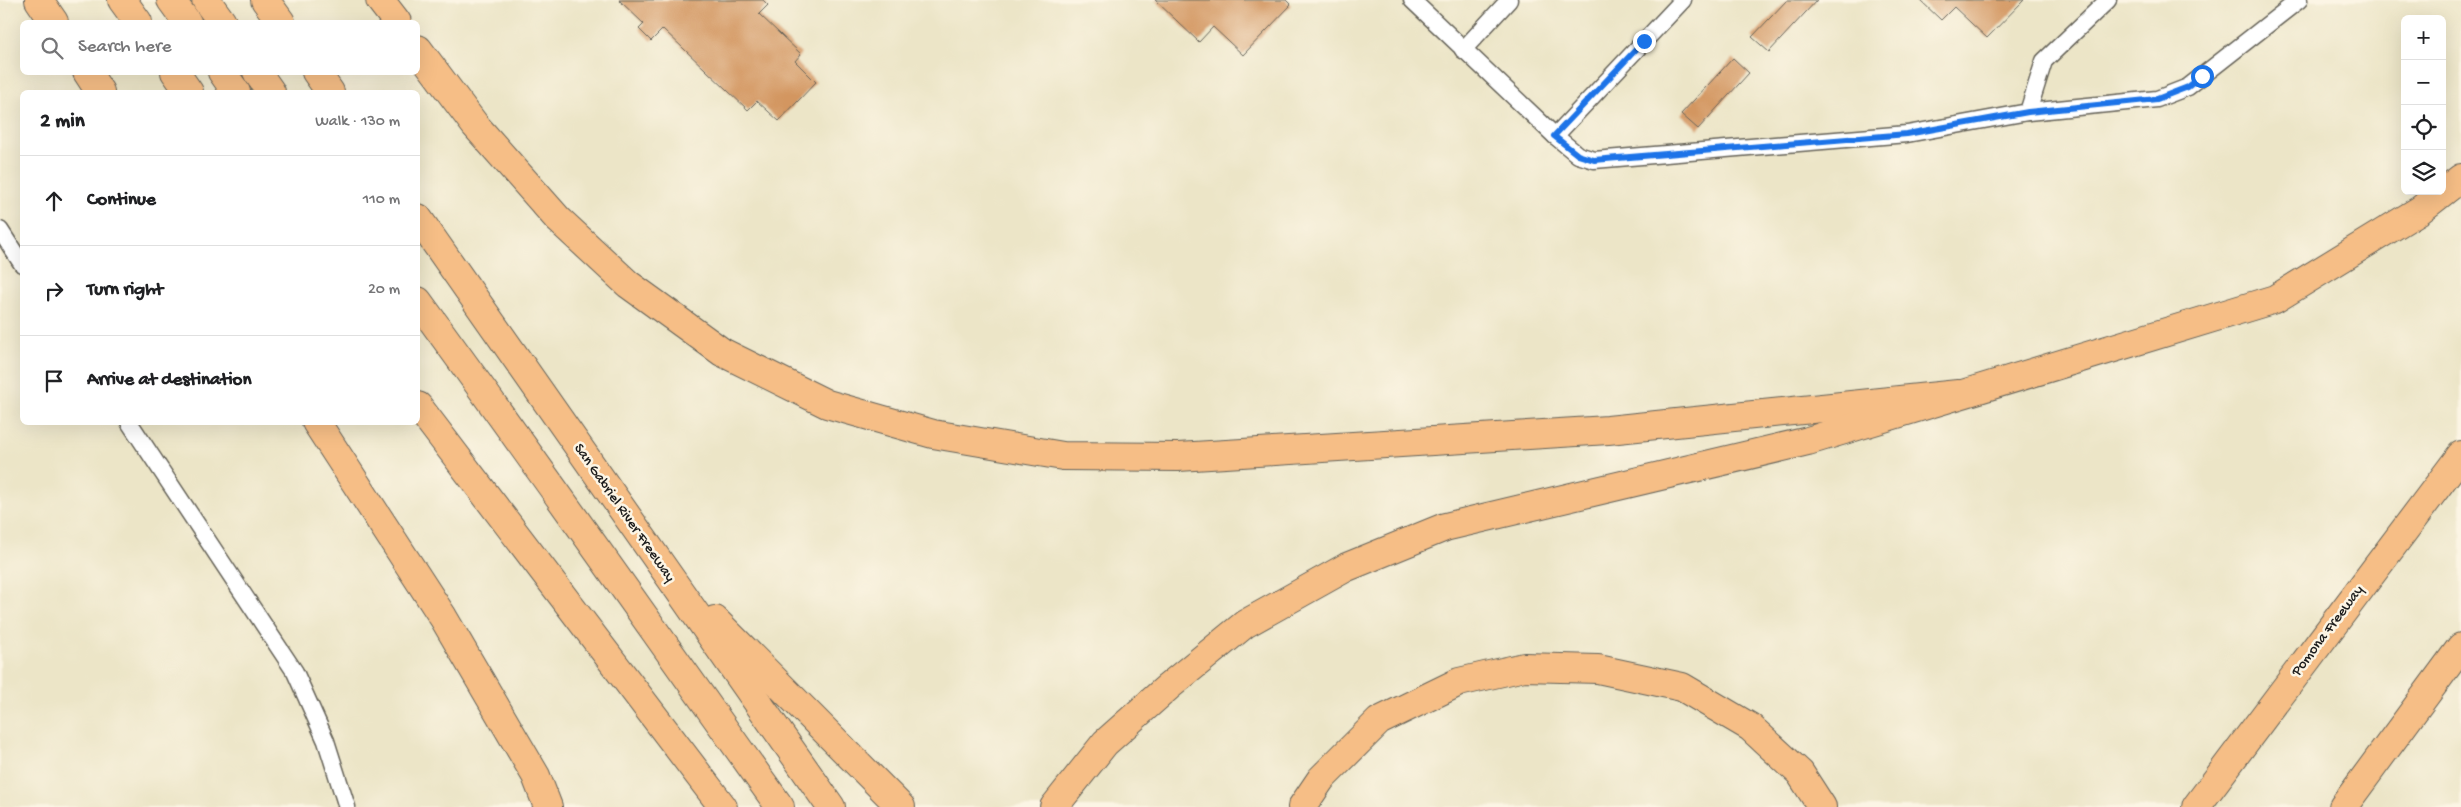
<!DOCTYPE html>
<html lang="en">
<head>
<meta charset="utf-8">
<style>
  body { margin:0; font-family:"Gochi Hand",sans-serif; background:#f6f6f6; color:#202124 }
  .controls { position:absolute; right:15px; top:15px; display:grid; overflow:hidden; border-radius:8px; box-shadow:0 5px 20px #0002 }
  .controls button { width:45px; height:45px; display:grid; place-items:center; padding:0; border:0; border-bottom:1px solid #e0e0e0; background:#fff; color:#202124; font:25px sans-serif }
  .stop { position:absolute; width:15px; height:15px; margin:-11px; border:4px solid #1a73e8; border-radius:50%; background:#fff }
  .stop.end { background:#1a73e8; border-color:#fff; box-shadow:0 1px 5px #0008 }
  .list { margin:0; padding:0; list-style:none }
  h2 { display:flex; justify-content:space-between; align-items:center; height:65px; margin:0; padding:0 20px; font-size:21px }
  h2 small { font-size:16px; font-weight:400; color:#757577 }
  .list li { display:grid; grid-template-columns:32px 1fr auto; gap:15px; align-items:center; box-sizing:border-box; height:90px; padding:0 20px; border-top:1px solid #e0e0e0 }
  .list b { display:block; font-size:19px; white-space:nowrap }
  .list em { font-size:16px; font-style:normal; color:#757577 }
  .icon { flex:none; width:28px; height:28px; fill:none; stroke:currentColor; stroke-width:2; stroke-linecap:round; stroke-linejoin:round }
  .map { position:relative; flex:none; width:2461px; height:807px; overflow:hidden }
  .search { position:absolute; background:#fff; box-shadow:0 5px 20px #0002; left:20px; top:20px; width:400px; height:55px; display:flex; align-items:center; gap:12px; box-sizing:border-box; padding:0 18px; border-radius:8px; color:#757577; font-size:19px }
  .panel { position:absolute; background:#fff; box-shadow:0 5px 20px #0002; left:20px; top:90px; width:400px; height:335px; border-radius:8px }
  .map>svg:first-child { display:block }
  .building { fill:#d39660 }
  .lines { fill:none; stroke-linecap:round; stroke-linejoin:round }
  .lane-casing { stroke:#656258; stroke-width:19 }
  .highway-casing { stroke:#656258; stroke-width:30 }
  .lane { stroke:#fff; stroke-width:16 }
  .highway { stroke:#f6be86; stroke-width:28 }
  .route { stroke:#1a73e8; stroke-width:6 }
  .labels { text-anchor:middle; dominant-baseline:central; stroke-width:5; stroke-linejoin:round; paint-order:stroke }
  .street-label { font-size:15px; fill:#1c1c1c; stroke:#fcf5e5 }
</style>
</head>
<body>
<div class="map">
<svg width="2461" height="807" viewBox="0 0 2461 807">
  <rect width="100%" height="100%" fill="#fcf5e5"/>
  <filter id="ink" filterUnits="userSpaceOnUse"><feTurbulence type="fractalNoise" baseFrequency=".02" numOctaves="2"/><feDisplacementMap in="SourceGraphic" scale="10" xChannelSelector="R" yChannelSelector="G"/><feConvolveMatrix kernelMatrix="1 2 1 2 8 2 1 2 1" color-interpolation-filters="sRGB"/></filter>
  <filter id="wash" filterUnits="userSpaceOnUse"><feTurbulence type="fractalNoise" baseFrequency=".0096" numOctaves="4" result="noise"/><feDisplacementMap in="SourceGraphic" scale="20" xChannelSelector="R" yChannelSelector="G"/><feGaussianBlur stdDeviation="1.12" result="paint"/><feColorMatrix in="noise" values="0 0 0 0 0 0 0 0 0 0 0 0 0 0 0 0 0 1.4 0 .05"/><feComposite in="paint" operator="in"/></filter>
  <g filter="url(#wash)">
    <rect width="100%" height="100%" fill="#ece5c7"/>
    <g id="blocks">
      <g class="building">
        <path d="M619,0H763L768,5L759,14L801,54L795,61L816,82L779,121L757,101L748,110L663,29L651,41L639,29L644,24Z"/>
        <path d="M1155,0H1286L1291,5L1243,55L1213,27L1199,42Z"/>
        <path d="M1787,0H1817L1769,52L1752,37Z"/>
        <path d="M1920,0H2024L1987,38L1954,7L1941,20Z"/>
        <path d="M1733,58L1749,73L1698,129L1681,114Z"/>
      </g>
    </g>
  </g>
  <g filter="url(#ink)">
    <use href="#blocks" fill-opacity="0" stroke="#656258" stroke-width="1"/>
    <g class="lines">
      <g class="lane-casing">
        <g id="lane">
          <path d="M1412,0L1555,136L1578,155L1594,160L1907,134L2028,112L2157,99L2188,87L2299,0"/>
          <path d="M1463,50L1509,0"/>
          <path d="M2028,112L2044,61L2108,0"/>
          <path d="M1555,136L1683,0"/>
          <path d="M0,230L22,264"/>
          <path d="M129,422L295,672L326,741L347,807"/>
        </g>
      </g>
      <g class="highway-casing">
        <g id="highway">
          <path d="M39,0L54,22"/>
          <path d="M122,0L138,22"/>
          <path d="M171,0L187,22"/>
          <path d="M206,0L222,22"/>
          <path d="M265,0L281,22"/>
          <path d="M380,0L397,22"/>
          <path d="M418,49L475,125L558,219L628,284L722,352L827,404L933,434L1063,456L1178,457L1608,430L1958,394"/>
          <path d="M87,72L100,92"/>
          <path d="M175,72L189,92"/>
          <path d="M222,72L236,92"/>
          <path d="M257,72L271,92"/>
          <path d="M316,72L330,92"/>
          <path d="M418,218L831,807"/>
          <path d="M418,301C540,468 659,638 780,807"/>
          <path d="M418,406L723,807"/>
          <path d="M316,422L443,617L536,776L548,807"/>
          <path d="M715,620L901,807"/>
          <path d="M1054,807L1105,743L1168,687L1245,624L1347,567L1445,527L1808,441L2275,299L2420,210L2461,178"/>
          <path d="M1302,807L1321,779L1379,721L1459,682L1524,667L1598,669L1682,687L1750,727L1800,773L1822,807"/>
          <path d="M2196,807L2461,455"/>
          <path d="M2343,807L2461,647"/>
        </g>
      </g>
      <use href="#lane" class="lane"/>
      <use href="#highway" class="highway"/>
    </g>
  </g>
  <g class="lines" filter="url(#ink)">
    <path class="route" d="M1644,41L1554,136L1578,155L1594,160L1907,134L2028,112L2157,99L2188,87L2202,76"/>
  </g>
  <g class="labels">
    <g class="street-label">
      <text transform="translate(624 513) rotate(55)">San Gabriel River Freeway</text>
      <text transform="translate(2328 631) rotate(-53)">Pomona Freeway</text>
    </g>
  </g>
</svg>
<div class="controls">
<button>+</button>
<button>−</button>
<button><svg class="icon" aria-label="locate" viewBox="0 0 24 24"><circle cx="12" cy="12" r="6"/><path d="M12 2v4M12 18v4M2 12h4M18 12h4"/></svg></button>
<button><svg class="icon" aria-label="layers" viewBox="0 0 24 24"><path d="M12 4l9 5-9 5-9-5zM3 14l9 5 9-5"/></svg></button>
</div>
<div class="stop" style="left:2202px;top:76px"></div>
<div class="stop end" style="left:1644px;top:41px"></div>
<div class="search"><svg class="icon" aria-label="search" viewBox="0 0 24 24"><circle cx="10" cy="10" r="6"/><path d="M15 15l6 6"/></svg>Search here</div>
<section class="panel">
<h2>2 min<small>Walk · 130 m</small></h2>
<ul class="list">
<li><svg class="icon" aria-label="ahead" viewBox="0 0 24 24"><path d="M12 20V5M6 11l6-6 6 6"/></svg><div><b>Continue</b></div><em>110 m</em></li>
<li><svg class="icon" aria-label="right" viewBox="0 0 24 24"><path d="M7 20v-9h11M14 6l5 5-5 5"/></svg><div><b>Turn right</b></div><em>20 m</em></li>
<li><svg class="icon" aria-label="arrive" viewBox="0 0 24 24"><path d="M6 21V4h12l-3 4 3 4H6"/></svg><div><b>Arrive at destination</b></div></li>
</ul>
</section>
</div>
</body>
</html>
